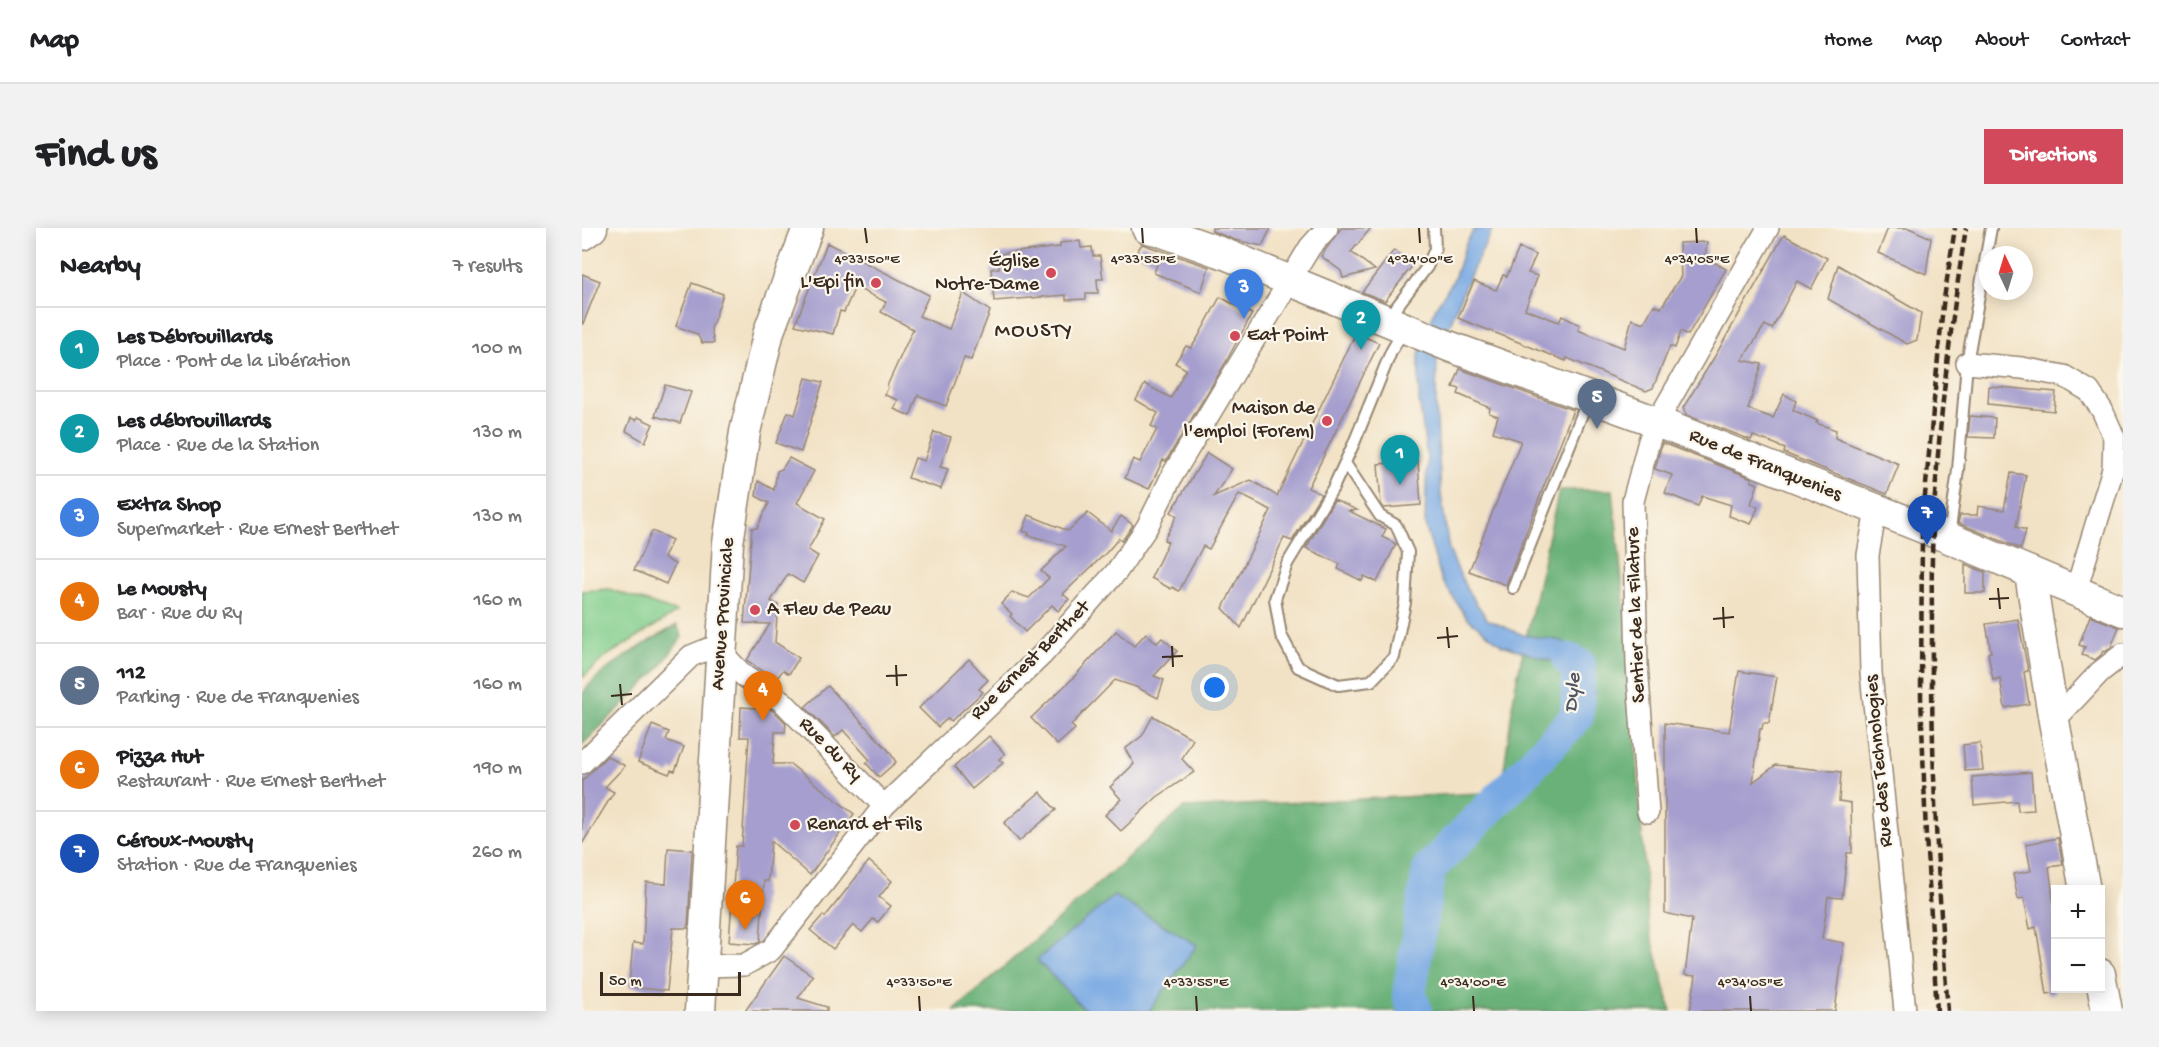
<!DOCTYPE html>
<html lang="en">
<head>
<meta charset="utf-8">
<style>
  body { margin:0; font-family:"Gochi Hand",sans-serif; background:#f2f2f2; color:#202124 }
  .controls { position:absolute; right:18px; bottom:18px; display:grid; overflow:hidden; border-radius:0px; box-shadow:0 3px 15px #0003 }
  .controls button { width:54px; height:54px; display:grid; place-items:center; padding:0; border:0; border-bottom:2px solid #e0e0e0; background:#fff; color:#202124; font:30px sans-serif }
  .compass { position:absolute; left:1397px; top:18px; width:54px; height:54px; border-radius:50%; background:#fff; box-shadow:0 3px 15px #0003; rotate:356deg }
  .scale { position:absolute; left:18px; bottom:15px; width:141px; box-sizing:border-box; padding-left:6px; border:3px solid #3b2a1e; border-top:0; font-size:16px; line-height:21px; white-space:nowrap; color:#3b2a1e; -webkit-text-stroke:4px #fbf7ec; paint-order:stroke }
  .you { position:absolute; left:633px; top:460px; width:21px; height:21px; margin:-15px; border:4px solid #fff; border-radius:50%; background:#1a73e8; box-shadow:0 0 0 9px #1a73e833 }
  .badge { display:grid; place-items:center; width:39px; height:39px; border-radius:50%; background:#d1495b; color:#fff; font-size:20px; font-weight:700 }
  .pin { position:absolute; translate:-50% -50px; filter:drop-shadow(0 2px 3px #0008) }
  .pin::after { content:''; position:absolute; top:32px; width:21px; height:18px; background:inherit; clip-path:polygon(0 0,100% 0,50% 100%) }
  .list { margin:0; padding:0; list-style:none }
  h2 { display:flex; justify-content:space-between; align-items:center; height:78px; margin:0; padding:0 24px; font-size:26px }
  h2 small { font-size:20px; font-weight:400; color:#757577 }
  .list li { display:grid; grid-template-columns:39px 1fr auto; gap:18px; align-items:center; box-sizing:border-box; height:84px; padding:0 24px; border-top:2px solid #e0e0e0 }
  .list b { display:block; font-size:22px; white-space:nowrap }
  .list p { margin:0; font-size:20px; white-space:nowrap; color:#757577 }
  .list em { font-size:20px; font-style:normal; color:#757577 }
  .map { position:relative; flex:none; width:1541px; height:783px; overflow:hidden; border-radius:0px }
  header { display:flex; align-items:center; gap:36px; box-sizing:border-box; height:84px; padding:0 30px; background:#fff; border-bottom:2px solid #e0e0e0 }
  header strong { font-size:28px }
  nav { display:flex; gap:33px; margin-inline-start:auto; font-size:21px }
  .intro { display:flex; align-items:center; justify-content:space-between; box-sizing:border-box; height:144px; padding:0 36px }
  h1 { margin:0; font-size:42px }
  .button { padding:15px 27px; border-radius:0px; background:#d1495b; color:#fff; font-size:21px; font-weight:700 }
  main { display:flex; gap:36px; padding:0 36px }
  aside { flex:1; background:#fff; border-radius:0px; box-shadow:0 3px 15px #0003 }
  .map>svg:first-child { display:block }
  .green { fill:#82ce8c; stroke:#5e7c55; stroke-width:1.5 }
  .forest { fill:#69b178; stroke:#526e4b; stroke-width:1.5 }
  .water { fill:#78a9e3; stroke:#5a6a80; stroke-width:1.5 }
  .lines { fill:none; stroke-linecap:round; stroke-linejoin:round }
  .river { stroke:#78a9e3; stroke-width:34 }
  .building { fill:#a59ece }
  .lane-casing { stroke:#968672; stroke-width:14 }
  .street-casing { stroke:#968672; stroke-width:24 }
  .secondary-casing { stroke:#968672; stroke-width:33 }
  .lane { stroke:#fff; stroke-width:10 }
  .street { stroke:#fff; stroke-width:21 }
  .secondary { stroke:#fff; stroke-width:30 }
  .rail { stroke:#3b2a1e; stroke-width:4.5; stroke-dasharray:9 4.5; stroke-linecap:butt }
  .ticks { fill:none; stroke:#3b2a1e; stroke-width:2 }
  .poi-dot { fill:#d1495b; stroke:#fbf7ec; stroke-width:2 }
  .labels { text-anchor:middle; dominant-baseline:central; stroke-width:4.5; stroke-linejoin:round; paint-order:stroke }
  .poi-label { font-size:20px; fill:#3b2a1e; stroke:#fbf7ec; text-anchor:end }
  .street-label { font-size:20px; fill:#3b2a1e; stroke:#fbf7ec }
  .water-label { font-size:21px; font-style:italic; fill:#505663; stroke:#fbf7ec }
  .quarter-label { font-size:22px; letter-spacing:1.5px; fill:#3b2a1e; stroke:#fbf7ec }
  .ticks-label { font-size:15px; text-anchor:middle; fill:#3b2a1e; stroke:#fbf7ec; stroke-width:4.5; stroke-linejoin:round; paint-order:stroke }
</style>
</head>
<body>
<header>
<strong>Map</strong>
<nav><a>Home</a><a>Map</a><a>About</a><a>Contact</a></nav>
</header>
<div class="intro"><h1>Find us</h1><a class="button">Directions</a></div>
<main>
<aside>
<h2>Nearby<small>7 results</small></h2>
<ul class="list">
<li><span class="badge" style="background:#0f9aa8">1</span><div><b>Les Débrouillards</b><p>Place · Pont de la Libération</p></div><em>100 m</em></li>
<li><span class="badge" style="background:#0f9aa8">2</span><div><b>Les débrouillards</b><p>Place · Rue de la Station</p></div><em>130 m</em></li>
<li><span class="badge" style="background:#3f7fe0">3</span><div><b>Extra Shop</b><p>Supermarket · Rue Ernest Berthet</p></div><em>130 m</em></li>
<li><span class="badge" style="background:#e8710a">4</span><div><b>Le Mousty</b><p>Bar · Rue du Ry</p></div><em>160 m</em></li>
<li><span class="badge" style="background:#5c6f8a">5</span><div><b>112</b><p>Parking · Rue de Franquenies</p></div><em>160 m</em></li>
<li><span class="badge" style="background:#e8710a">6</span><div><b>Pizza Hut</b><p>Restaurant · Rue Ernest Berthet</p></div><em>190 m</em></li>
<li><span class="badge" style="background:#1a4fb4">7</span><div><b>Céroux-Mousty</b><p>Station · Rue de Franquenies</p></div><em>260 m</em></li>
</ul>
</aside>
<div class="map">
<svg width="1541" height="783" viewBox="0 0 1541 783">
  <rect width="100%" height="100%" fill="#fbf7ec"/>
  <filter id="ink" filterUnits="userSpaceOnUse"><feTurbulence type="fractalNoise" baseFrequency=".0167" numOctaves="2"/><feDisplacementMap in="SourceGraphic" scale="12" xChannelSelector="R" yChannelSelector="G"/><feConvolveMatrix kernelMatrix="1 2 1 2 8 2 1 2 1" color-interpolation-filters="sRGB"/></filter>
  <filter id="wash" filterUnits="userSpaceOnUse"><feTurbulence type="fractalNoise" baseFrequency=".008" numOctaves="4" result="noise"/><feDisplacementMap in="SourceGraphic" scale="24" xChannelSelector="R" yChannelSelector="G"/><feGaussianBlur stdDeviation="1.35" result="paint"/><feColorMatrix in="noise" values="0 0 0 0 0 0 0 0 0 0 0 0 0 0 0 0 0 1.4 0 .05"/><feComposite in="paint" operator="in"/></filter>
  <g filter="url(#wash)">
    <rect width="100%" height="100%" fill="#f2e2c5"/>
    <path class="green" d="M27,361L95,384L23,429L0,450V363Z"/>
    <g class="forest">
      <path d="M977,262H1031L1050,456L1066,695L1089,783H372L602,580L919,564L933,460Z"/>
      <path d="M95,397L100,409L76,442L0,517C0,506 0,474 1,466C8,447 75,408 95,397Z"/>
    </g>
    <g class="water">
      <path d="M893,0H911L883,58L855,130L854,177L859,266L867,322L885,362L906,392L941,407L980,413L1009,433L1013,466L990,474L993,464L991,447L977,435L920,417L885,390L860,353L843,297L845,230L837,172V126L854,79L872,51L884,15Z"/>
      <path d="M532,668L615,717L567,783H504L455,732Z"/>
    </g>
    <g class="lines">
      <path class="river" d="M834,783L827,767L847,641L941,546L995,488L997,437L987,432"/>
    </g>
    <g id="blocks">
      <g class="building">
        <path d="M630,0H689L680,18L653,12L630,3Z"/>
        <path d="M759,0H789L769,24L793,42L761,50L759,43L739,28Z"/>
        <path d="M1306,0H1327L1349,10L1344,46L1296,25Z"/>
        <path d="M1202,7L1245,30L1229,61L1215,53L1190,101L1183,97L1160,132L1180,136L1166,181L1191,190L1202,166L1214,173L1211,182L1236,193L1234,195L1254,202L1253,210L1317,236L1305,266L1202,225L1203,221L1196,218V217L1171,208L1169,212L1104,187L1101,180L1133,128Z"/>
        <path d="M498,13L499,20L510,19L511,28H518L521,51H515L516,65H504V71L484,72V67L412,73L409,41L417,40L416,26L478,19V15Z"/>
        <path d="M1125,14L1123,29L1144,41L1106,107L1099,103L1093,120L1088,118L1071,160L1064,163L985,130L984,133L876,90L892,53L914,62L921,47L925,48L937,20L954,27L946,45L956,48L943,81L977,94L980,88L998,97L996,102L1042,120L1050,91L1062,95L1072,77L1079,80L1099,48L1097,15Z"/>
        <path d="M245,15L347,67L337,88L367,101L381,65L408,83L389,132L382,130L364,178L336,167L328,188L312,181L316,172L303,167L306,159L305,158L331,101L299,84L304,74L273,59L262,84L258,83L251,106L213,97Z"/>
        <path d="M560,16L627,39L619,64L572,45L575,36L554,25Z"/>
        <path d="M812,22L831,37L803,73L780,64Z"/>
        <path d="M1256,37L1339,85L1335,112L1325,116L1246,71Z"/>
        <path d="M0,46L18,53L1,96H0Z"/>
        <path d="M110,55L141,66L129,101L132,115H120L115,106L94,98Z"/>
        <path d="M638,69L670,86L641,139L584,233L581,232L567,261L543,250L551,231L558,234L575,201L569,198L576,185L554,172L563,156L589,170L604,141L593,135L604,118L609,120L615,111Z"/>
        <path d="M774,105L797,115L726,260L739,266L710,313L702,310L659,400L641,380L689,282L657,266L627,321L621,318L597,363L590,359L589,361L569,350L586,314L582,312L595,288L589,284L625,225L650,241L632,268L669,252L695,268Z"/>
        <path d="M878,141L991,182L924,357L887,343L939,213L911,204L916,188L907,185L908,180L876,166L878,161L871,159Z"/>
        <path d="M224,150L241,154L219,224L194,215L206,184L213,187Z"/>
        <path d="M83,157L109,164L98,195L73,188Z"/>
        <path d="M1407,158L1474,164L1472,183L1406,176Z"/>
        <path d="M1388,188L1413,190L1412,210L1386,209Z"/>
        <path d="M56,189L71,196L63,214L44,203L49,190L54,192Z"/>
        <path d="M352,204L369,209L358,239L366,241L359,261L326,250L333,230L342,233Z"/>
        <path d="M1080,215L1170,250L1169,253L1176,256L1169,276L1176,279L1169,296L1147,288L1149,277L1120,268L1116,278L1083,265L1090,247L1073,241Z"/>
        <path d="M207,230L232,243L215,275L243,291L226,322L236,328L221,355L206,346L189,373L196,377L193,414L217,430L207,446L201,442L193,453L165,432L188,396L162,395L170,300H175L187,275L174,268L176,253L192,262L195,243L200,241Z"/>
        <path d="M836,233L839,277L802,280L799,276L796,236Z"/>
        <path d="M1429,245L1444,247L1434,299L1444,302L1439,321L1376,295L1378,287H1395L1396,278L1422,282Z"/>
        <path d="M752,272L775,282L767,283L804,301L800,309L814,316L795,354L782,348L780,353L756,341L758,336L724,320Z"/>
        <path d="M506,285L529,303L539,288L551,297L540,313L537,310L524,325L481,366L487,371L476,383L470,377L443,404L428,388L430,386L419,376L430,364L447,370L467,350L459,343L484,318L446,307L447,305L441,303L447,287L486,303Z"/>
        <path d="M70,303L90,312L82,330L93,336L84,356L52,342Z"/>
        <path d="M1383,336L1403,344V365H1383Z"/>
        <path d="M1508,388L1537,399L1529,419L1523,424L1521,423L1519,427L1513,432L1500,427L1503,419L1497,417Z"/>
        <path d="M1436,391L1446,443L1442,444L1447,476L1423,480L1418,450L1411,452L1406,425L1409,424L1404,396Z"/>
        <path d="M534,403L552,418L564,405L575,415L580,410L595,423L572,448L582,452L576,470L554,459L533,452L489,497L493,501L475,517L449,490L490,451Z"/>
        <path d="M387,431L406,452L397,461L401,464L369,493L366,490L356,499L337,480Z"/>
        <path d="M1157,443L1195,449L1187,495H1181L1180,501H1178L1171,554L1194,537L1259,544L1257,573L1269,575L1270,625H1265L1260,670L1246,669L1240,711L1262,715L1253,783H1108L1114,748L1103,747L1110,691L1083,685V495L1147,504Z"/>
        <path d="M246,458L307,523L314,534L297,549L284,535L288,532L261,502L253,509L223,479Z"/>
        <path d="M159,479L188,481L193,484L204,495L203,504H193L191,536H208L272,586L228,647L189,613L186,653H182L178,714L173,716L147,714L154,618H160L167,509H158Z"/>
        <path d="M571,488L611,511L600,531L612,544L575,569L539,603L523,587L539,571L528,559L552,536L543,521L560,508Z"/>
        <path d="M70,497L87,504L84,512L102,519L93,543L89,542L87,546L56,534Z"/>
        <path d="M407,508L423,526L417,531L421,535L390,561L372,539Z"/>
        <path d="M1398,515L1401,542L1383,543L1381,517Z"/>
        <path d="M25,528L43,538L23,559L32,564L0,616V553Z"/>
        <path d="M1449,544L1452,582L1436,583L1435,573L1392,577L1390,549Z"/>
        <path d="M458,564L474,582L437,613L422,595Z"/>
        <path d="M1476,610L1481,637L1467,639L1473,685V765L1465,766L1454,699L1448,701L1442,670L1436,671L1431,646L1449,643L1444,616Z"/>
        <path d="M86,620L110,622L106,700H91L85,763L47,759L51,715L61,716L64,654L84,656Z"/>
        <path d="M287,633L310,653L297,669L309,678L296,694L291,691L280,704L271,697L251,721L228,702L241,687L243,689Z"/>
        <path d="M202,728L231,748L216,770L245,779V783H163Z"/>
      </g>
    </g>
  </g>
  <g filter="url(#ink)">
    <use href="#blocks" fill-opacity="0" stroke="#968672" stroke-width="1.5"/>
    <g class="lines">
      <g class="lane-casing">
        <g id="lane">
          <path d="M806,90L845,39L853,21L852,0"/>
          <path d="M763,235L798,288L814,297L826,324L823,375L812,429L789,453L756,457L716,439L699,407L693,371L705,336L751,260L772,215L809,124L822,101"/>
          <path d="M1367,309L1376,242L1385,135L1409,0"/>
          <path d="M931,360L1006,171"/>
        </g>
      </g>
      <g class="street-casing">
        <g id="street">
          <path d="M1385,135L1440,140L1482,148L1507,163L1520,182L1532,209L1531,241L1494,362"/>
          <path d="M1294,282L1286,327L1289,445L1323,783"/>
          <path d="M1472,493L1518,444L1541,426"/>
          <path d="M0,535L109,428L126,421L138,423L162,448L201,474L302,578"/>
          <path d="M1066,584L1055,437L1051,273L1067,213L1075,194L1186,0"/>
          <path d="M121,738L162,737L189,722L302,578L460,427L535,343L565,299L591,246L728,19L745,0"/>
        </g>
      </g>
      <g class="secondary-casing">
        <g id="secondary">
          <path d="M565,0L578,3L643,26L869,119L1075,194L1367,310L1541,383"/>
          <path d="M0,7L10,0"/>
          <path d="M1448,346L1472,493L1503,662"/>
          <path d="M1518,746L1525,783"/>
          <path d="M118,783L146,315L163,204L187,103L226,0"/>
        </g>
      </g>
      <use href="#lane" class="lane"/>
      <use href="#street" class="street"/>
      <use href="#secondary" class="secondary"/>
      <g class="rail">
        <path d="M1355,783L1344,608L1339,468L1340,299L1361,77L1373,0"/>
        <path d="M1366,783C1356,658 1349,533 1350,407C1350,372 1349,337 1351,302C1356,201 1368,100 1384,0"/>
      </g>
    </g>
  </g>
  <path class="ticks" d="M283,0L285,15M560,0L561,15M837,0L838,15M1114,0L1115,15M1416,360L1418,381M1407,371L1427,370M1141,379L1142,400M1131,391L1152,389M865,399L867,420M855,410L876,408M590,418L591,439M580,429L601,428M314,437L315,458M304,448L325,447M38,456L40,477M29,468L50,466M337,768L338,783M614,768L615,783M891,768L892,783M1168,768L1169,783"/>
  <g class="poi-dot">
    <circle cx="469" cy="45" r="6"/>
    <circle cx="294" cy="55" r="6"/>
    <circle cx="653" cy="108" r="6"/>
    <circle cx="745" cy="193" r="6"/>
    <circle cx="173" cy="382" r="6"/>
    <circle cx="213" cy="597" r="6"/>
  </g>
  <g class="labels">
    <g class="poi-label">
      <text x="457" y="34">Église<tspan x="457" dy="23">Notre-Dame</tspan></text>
      <text x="282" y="55">L'Epi fin</text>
      <text x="665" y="108" text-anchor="start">Eat Point</text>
      <text x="733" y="181">Maison de<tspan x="733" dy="23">l'emploi (Forem)</tspan></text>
      <text x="185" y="382" text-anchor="start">A Fleu de Peau</text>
      <text x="225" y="597" text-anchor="start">Renard et Fils</text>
    </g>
    <g class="street-label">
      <text transform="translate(1183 238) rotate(22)">Rue de Franquenies</text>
      <text transform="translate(142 386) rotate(-86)">Avenue Provinciale</text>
      <text transform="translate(1055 387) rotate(-92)">Sentier de la Filature</text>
      <text transform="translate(449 433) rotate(-45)">Rue Ernest Berthet</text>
      <text transform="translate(248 522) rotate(45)">Rue du Ry</text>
      <text transform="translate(1298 533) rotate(-95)">Rue des Technologies</text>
    </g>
    <g class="water-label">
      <text transform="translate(992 465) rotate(-85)">Dyle</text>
    </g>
    <g class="quarter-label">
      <text x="452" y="104">MOUSTY</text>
    </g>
  </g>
  <g class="ticks-label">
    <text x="285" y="35">4°33'50"E</text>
    <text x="561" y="35">4°33'55"E</text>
    <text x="838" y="35">4°34'00"E</text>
    <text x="1115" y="35">4°34'05"E</text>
    <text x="337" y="758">4°33'50"E</text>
    <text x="614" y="758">4°33'55"E</text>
    <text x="891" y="758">4°34'00"E</text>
    <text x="1168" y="758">4°34'05"E</text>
  </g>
</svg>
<div class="controls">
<button>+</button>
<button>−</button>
</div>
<svg class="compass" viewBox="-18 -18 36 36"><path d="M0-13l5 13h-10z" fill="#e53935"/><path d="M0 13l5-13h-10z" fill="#757577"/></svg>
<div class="scale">50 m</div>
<div class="you"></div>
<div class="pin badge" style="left:818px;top:257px;background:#0f9aa8">1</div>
<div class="pin badge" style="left:779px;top:122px;background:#0f9aa8">2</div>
<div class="pin badge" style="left:662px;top:91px;background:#3f7fe0">3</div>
<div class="pin badge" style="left:181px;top:493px;background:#e8710a">4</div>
<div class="pin badge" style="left:1015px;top:201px;background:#5c6f8a">5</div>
<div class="pin badge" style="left:163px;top:702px;background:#e8710a">6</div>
<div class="pin badge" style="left:1345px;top:317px;background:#1a4fb4">7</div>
</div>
</main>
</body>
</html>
